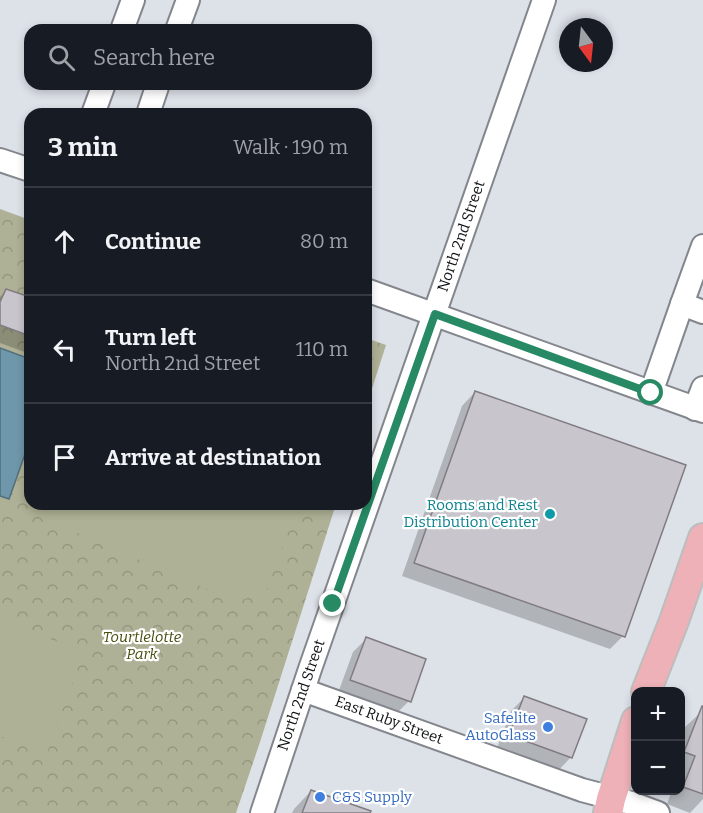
<!DOCTYPE html>
<html lang="en">
<head>
<meta charset="utf-8">
<style>
  body { margin:0; font-family:Bitter,serif; background:#242831; color:#f1f3f6 }
  .controls { position:absolute; right:18px; bottom:18px; display:grid; overflow:hidden; border-radius:12px; box-shadow:0 3px 9px #0003 }
  .controls button { width:54px; height:54px; display:grid; place-items:center; padding:0; border:0; border-bottom:2px solid #363941; background:#171b24; color:#f1f3f6; font:30px sans-serif }
  .compass { position:absolute; left:559px; top:18px; width:54px; height:54px; border-radius:50%; background:#171b24; box-shadow:0 3px 9px #0003; rotate:165deg }
  .stop { position:absolute; width:18px; height:18px; margin:-14px; border:4px solid #278a64; border-radius:50%; background:#fff }
  .stop.end { background:#278a64; border-color:#fff; box-shadow:0 2px 6px #0008 }
  .list { margin:0; padding:0; list-style:none }
  h2 { display:flex; justify-content:space-between; align-items:center; height:78px; margin:0; padding:0 24px; font-size:26px }
  h2 small { font-size:20px; font-weight:400; color:#9ea1a6 }
  .list li { display:grid; grid-template-columns:39px 1fr auto; gap:18px; align-items:center; box-sizing:border-box; height:108px; padding:0 24px; border-top:2px solid #363941 }
  .list b { display:block; font-size:22px; white-space:nowrap }
  .list p { margin:0; font-size:20px; white-space:nowrap; color:#9ea1a6 }
  .list em { font-size:20px; font-style:normal; color:#9ea1a6 }
  .icon { flex:none; width:33px; height:33px; fill:none; stroke:currentColor; stroke-width:2; stroke-linecap:round; stroke-linejoin:round }
  .map { position:relative; flex:none; width:703px; height:813px; overflow:hidden }
  .search { position:absolute; background:#171b24; box-shadow:0 3px 9px #0003; left:24px; top:24px; width:348px; height:66px; display:flex; align-items:center; gap:15px; box-sizing:border-box; padding:0 21px; border-radius:18px; color:#9ea1a6; font-size:22px }
  .panel { position:absolute; background:#171b24; box-shadow:0 3px 9px #0003; left:24px; top:108px; width:348px; height:402px; border-radius:18px }
  .map>svg:first-child { display:block }
  .forest { fill:url(#forest-crowns) }
  .garden { fill:#aeb195 }
  .water { fill:#6f97ab; stroke:#526f7e; stroke-width:1.5 }
  .shadow { fill:#0003 }
  .building { fill:#c9c5cc; stroke:#807c82; stroke-width:1.5 }
  .lines { fill:none; stroke-linecap:round; stroke-linejoin:round }
  .minor-casing { stroke:#83868c; stroke-width:26 }
  .major-casing { stroke:#bcbdbd; stroke-width:32 }
  .minor { stroke:#fff; stroke-width:22 }
  .major { stroke:#eeb1b7; stroke-width:28 }
  .route { stroke:#278a64; stroke-width:8 }
  .culture-dot { fill:#0f9aa8; stroke:#fff; stroke-width:2 }
  .shop-dot { fill:#3f7fe0; stroke:#fff; stroke-width:2 }
  .labels { text-anchor:middle; dominant-baseline:central; stroke-width:4.5; stroke-linejoin:round; paint-order:stroke }
  .street-label { font-size:15px; fill:#101214; stroke:#fff }
  .culture-label { font-size:15px; fill:#0d838f; stroke:#fff; text-anchor:end }
  .park-label { font-size:15px; font-style:italic; fill:#494d0d; stroke:#fff }
  .shop-label { font-size:15px; fill:#366cbe; stroke:#fff; text-anchor:end }
</style>
</head>
<body>
<div class="map">
<svg width="703" height="813" viewBox="0 0 703 813">
  <defs>
    <pattern id="forest-crowns" width="20" height="18" patternUnits="userSpaceOnUse" patternTransform="scale(1.5)"><rect width="20" height="18" fill="#aeb195"/><path d="M2 6a3 3 0 1 1 6 0M12 15a3 3 0 1 1 6 0" fill="none" stroke="#959780"/></pattern>
  </defs>
  <rect width="100%" height="100%" fill="#dde1e8"/>
  <g class="forest">
    <path d="M0,209L30,220V504H336L259,745L236,813H0Z"/>
    <path d="M366,338L386,345L366,407Z"/>
  </g>
  <g class="garden">
    <path d="M48,504H299L266,591L237,602L43,518Z"/>
    <path d="M0,621L84,651L47,753L0,736Z"/>
  </g>
  <path class="water" d="M0,348L30,359V440L9,499L0,496Z"/>
  <g class="shadow">
    <path d="M6,291L30,299V354L0,343V297Z"/>
    <path d="M475,392L623,636L610,649L402,576L462,406Z"/>
    <path d="M366,639L409,701L396,714L338,693L353,652Z"/>
    <path d="M524,698L571,757L558,771L497,748L511,711Z"/>
    <path d="M701,712H703V799L690,813L667,804L672,790H680V736L683,729Z"/>
    <path d="M311,791L351,813H292L294,809Z"/>
  </g>
  <g class="building">
    <path d="M6,289L30,297V336L0,325V302Z"/>
    <path d="M475,391L686,465L625,637L414,563Z"/>
    <path d="M366,637L426,659L411,702L350,680Z"/>
    <path d="M524,696L587,719L572,758L509,735Z"/>
    <path d="M702,706H703V794L683,787L695,756L684,752Z"/>
    <path d="M311,790L371,811L370,813H302Z"/>
  </g>
  <g class="lines">
    <g class="minor-casing">
      <g id="minor">
        <path d="M122,30L133,0"/>
        <path d="M177,30L188,0"/>
        <path d="M93,114L104,84"/>
        <path d="M148,114L158,84"/>
        <path d="M0,160L30,170"/>
        <path d="M703,246L682,304L703,312"/>
        <path d="M366,290L703,411"/>
        <path d="M651,393L682,304"/>
        <path d="M695,409L703,388"/>
        <path d="M303,690L582,790L631,803L658,813"/>
        <path d="M262,813L310,669L544,0"/>
      </g>
    </g>
    <g class="major-casing">
      <g id="major">
        <path d="M646,692L674,621L703,538"/>
        <path d="M608,813L611,799L636,721"/>
      </g>
    </g>
    <use href="#minor" class="minor"/>
    <use href="#major" class="major"/>
  </g>
  <g class="lines">
    <path class="route" d="M333,604L435,314L651,393"/>
  </g>
  <circle class="culture-dot" cx="550" cy="514" r="6"/>
  <g class="shop-dot">
    <circle cx="548" cy="727" r="6"/>
    <circle cx="320" cy="797" r="6"/>
  </g>
  <g class="labels">
    <g class="street-label">
      <text transform="translate(461 236) rotate(-71)">North 2nd Street</text>
      <text transform="translate(301 695) rotate(-71)">North 2nd Street</text>
      <text transform="translate(389 720) rotate(20)">East Ruby Street</text>
    </g>
    <g class="culture-label">
      <text x="538" y="505">Rooms and Rest<tspan x="538" dy="17">Distribution Center</tspan></text>
    </g>
    <g class="park-label">
      <text x="142" y="637">Tourtlelotte<tspan x="142" dy="17">Park</tspan></text>
    </g>
    <g class="shop-label">
      <text x="536" y="718">Safelite<tspan x="536" dy="17">AutoGlass</tspan></text>
      <text x="332" y="797" text-anchor="start">C&amp;S Supply</text>
    </g>
  </g>
</svg>
<div class="controls">
<button>+</button>
<button>−</button>
</div>
<svg class="compass" viewBox="-18 -18 36 36"><path d="M0-13l5 13h-10z" fill="#e53935"/><path d="M0 13l5-13h-10z" fill="#9ea1a6"/></svg>
<div class="stop" style="left:651px;top:393px"></div>
<div class="stop end" style="left:333px;top:604px"></div>
<div class="search"><svg class="icon" aria-label="search" viewBox="0 0 24 24"><circle cx="10" cy="10" r="6"/><path d="M15 15l6 6"/></svg>Search here</div>
<section class="panel">
<h2>3 min<small>Walk · 190 m</small></h2>
<ul class="list">
<li><svg class="icon" aria-label="ahead" viewBox="0 0 24 24"><path d="M12 20V5M6 11l6-6 6 6"/></svg><div><b>Continue</b></div><em>80 m</em></li>
<li><svg class="icon" aria-label="left" viewBox="0 0 24 24"><path d="M17 20v-9H6M10 6l-5 5 5 5"/></svg><div><b>Turn left</b><p>North 2nd Street</p></div><em>110 m</em></li>
<li><svg class="icon" aria-label="arrive" viewBox="0 0 24 24"><path d="M6 21V4h12l-3 4 3 4H6"/></svg><div><b>Arrive at destination</b></div></li>
</ul>
</section>
</div>
</body>
</html>
